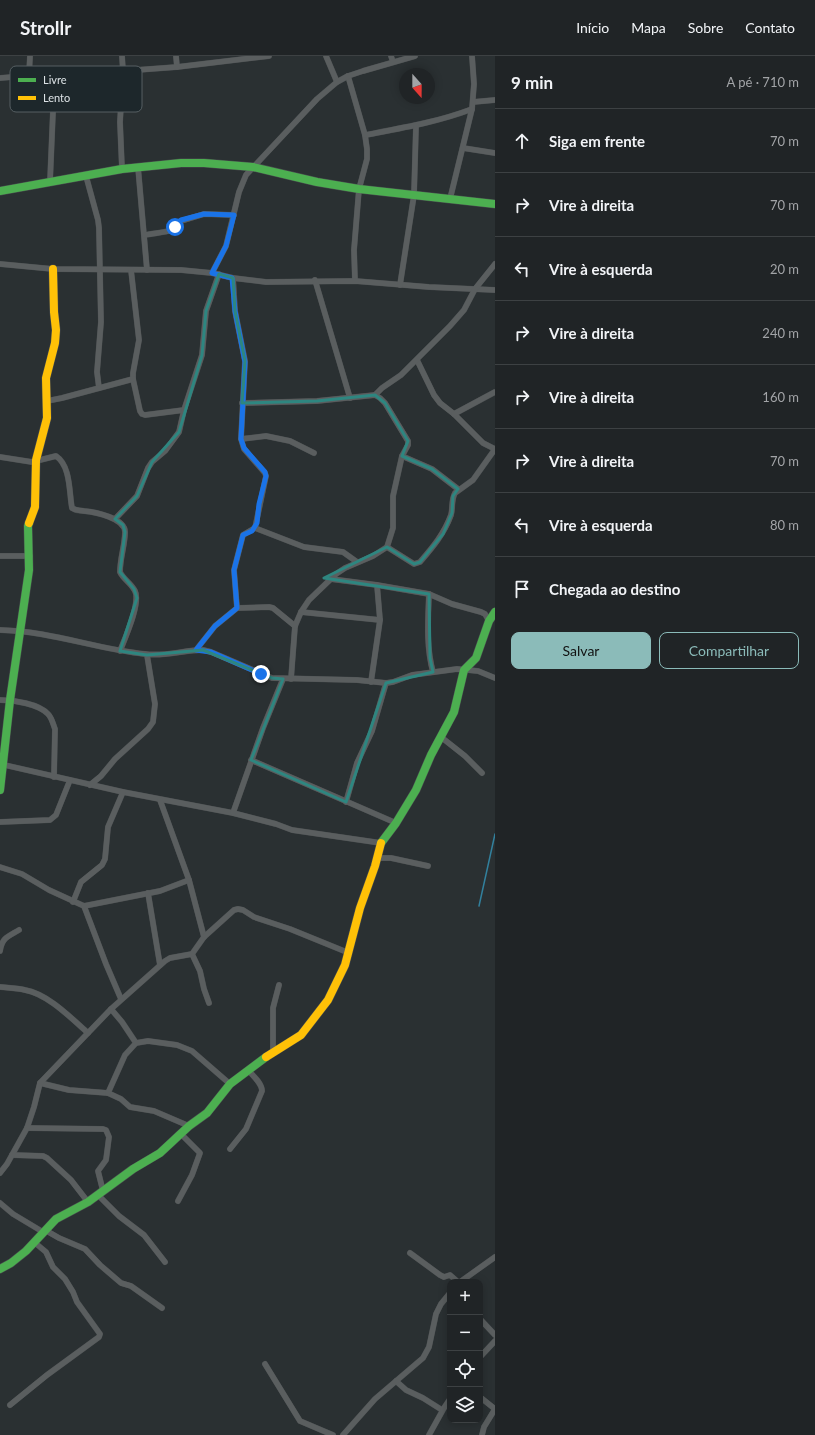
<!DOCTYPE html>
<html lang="pt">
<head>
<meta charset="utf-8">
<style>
  body { margin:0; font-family:Lato,sans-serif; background:#282c2e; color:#f1f3f6 }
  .controls { position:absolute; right:12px; bottom:12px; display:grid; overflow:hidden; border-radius:8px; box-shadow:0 2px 10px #0003 }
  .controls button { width:36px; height:36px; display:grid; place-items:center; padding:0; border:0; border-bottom:1px solid #3d4143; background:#202426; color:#f1f3f6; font:20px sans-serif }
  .compass { position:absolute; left:399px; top:12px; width:36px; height:36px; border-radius:50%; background:#202426; box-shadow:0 2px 10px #0003; rotate:159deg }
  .stop { position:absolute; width:12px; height:12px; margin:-9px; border:3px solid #1a73e8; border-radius:50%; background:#fff }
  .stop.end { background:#1a73e8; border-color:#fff; box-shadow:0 1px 4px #0008 }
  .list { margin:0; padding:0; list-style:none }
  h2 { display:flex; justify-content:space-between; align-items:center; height:52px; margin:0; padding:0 16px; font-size:17px }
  h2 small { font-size:13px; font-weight:400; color:#a2a4a7 }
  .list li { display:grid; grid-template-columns:26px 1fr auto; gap:12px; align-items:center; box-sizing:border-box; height:64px; padding:0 16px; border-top:1px solid #3d4143 }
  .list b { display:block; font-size:15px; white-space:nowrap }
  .list em { font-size:13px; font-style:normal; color:#a2a4a7 }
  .actions { display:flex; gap:8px; padding:12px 16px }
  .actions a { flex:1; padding:9px 0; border:1px solid #8bbbb9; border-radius:8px; text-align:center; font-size:14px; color:#8bbbb9 }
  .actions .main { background:#8bbbb9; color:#111 }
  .icon { flex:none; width:22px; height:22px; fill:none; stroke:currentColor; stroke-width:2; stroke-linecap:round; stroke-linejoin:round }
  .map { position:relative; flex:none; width:495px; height:1379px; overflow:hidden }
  header { display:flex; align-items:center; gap:24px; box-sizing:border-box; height:56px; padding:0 20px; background:#202426; border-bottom:1px solid #3d4143 }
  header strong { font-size:19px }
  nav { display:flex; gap:22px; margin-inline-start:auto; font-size:14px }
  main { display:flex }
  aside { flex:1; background:#202426 }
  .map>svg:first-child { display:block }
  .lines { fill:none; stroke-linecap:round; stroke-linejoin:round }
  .stream { stroke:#32809d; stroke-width:1.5 }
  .street-casing { stroke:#484c4e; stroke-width:6 }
  .fast-casing { stroke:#484c4e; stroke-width:9 }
  .slow-casing { stroke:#484c4e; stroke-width:9 }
  .street { stroke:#5a5e5f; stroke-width:5.5 }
  .fast { stroke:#4caf50; stroke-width:8 }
  .slow { stroke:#ffc107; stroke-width:8 }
  .route { stroke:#1a73e8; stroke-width:5 }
  .marked { fill:none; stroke:#2e8680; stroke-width:3; stroke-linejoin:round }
  .key { fill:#1d272b; stroke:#565f63; stroke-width:1 }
  .key-label { font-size:11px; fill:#dce2e5 }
</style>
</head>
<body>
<header>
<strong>Strollr</strong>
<nav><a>Início</a><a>Mapa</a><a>Sobre</a><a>Contato</a></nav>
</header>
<main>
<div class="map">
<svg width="495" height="1379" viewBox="0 0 495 1379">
  <rect width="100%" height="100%" fill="#2a3032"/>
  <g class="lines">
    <path class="stream" d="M479,850L495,778"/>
    <g class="street-casing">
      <g id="street">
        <path d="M176,0L177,11"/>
        <path d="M326,0L337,26"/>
        <path d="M391,0L393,6"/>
        <path d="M29,19L30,0"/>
        <path d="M348,20L365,79L367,93V103L359,133L354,194L355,225"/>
        <path d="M0,22L100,14L123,15L177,11L269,0"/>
        <path d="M473,46L495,44"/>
        <path d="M365,79C402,72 438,66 472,53"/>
        <path d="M463,92L495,97"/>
        <path d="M138,111L147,214"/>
        <path d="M122,113L120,66L123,15L122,0"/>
        <path d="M86,120L98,164L99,172L101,266L97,316L99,332"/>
        <path d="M50,126L53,55L52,18"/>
        <path d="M450,143L472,53L474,28L472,0"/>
        <path d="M145,179C153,177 164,177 172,174C176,172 177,167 181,165L204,158L234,159"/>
        <path d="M0,208L53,213L181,214L212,217L233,222L266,226L355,225L429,231L495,234"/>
        <path d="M131,214L139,284L133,317V323L140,355L142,358L145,359L184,354"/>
        <path d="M212,217L226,190L239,136L246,119L317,43L337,26L348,20L363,15L415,0"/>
        <path d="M233,222L235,255L245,305L241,383L244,393L265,417L266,420L255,472L243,479L234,514L237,552"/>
        <path d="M315,224L350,342"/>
        <path d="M400,229L414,139L416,70"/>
        <path d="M417,304L434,339L440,347L454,358L483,387L495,393"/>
        <path d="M375,339L382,332L401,319L450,270L464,254L475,233L495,208"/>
        <path d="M47,345L62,342L133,323"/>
        <path d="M242,347L317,345L375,339L380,342L385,347L408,385V389L402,400L393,440V472L387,491L373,500L345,512L336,518L309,544L301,556L295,570L291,623"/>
        <path d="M454,358L495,336"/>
        <path d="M241,383L266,380L290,385L314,397"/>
        <path d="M402,400L432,413L458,433"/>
        <path d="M0,401L32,406L56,400C71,410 69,437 72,452C76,455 79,454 84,455C95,456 125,462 125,476C125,489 120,502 120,516C123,523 131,527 135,535C141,547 125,582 120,595"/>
        <path d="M115,463L137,440L148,412L152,406L165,395L179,376L184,354L202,299L206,255L219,218"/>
        <path d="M255,472L304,491L343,496L357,506"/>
        <path d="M387,491L414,508L420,506C433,491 444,478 451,459C453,452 451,444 455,437L473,424L495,393"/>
        <path d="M0,500H30"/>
        <path d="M331,523L377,529L429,538L452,548L481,556L485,558L489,565"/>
        <path d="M429,538C428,564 426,591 433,616"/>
        <path d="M301,556L380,564"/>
        <path d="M0,574C50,575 96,593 145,598C164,601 184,594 203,594L211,596L272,622L357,624L386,627L393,626L412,619L457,613L478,615L495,622"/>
        <path d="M196,594L215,570L237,552L269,551L273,552L295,570"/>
        <path d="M371,626L380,564L377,529"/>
        <path d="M0,644C14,644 39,648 48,658C52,662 53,668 55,673L54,721"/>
        <path d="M441,681L465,700L482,717"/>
        <path d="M251,704L396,767"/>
        <path d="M0,708L123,736L233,757L276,768L292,774L381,787"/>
        <path d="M90,729L101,720L115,703L148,673L153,666L155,648L147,599"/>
        <path d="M160,744L189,824L204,881"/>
        <path d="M346,746L357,707L372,675L386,627"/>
        <path d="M233,757L263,672L283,623"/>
        <path d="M0,766L50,764L56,759L70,724"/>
        <path d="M377,802H391L428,810"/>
        <path d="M0,811L22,818L49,834L84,850L160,835L189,824"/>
        <path d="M148,837L160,909"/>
        <path d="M73,846L81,826L102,809L105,803L108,771L123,736"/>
        <path d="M84,850L106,908L121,943"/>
        <path d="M0,895C2,881 9,880 19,874"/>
        <path d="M192,898L200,915L204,933L209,947"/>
        <path d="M0,931C8,932 17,932 25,934C48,938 71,962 88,977"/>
        <path d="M111,953L122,966L136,987"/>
        <path d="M273,996V952L279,929"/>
        <path d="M40,1027L69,1034L108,1037L121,1043L130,1051L154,1055L189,1070"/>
        <path d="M108,1037L125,999L136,987L148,985L177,989L192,995L230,1028"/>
        <path d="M27,1072L103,1073L106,1074L109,1081L106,1104L98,1115L103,1135"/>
        <path d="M230,1093L246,1073L262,1035C262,1027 253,1020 248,1014"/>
        <path d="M12,1099L43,1100L47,1102L71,1124L88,1146"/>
        <path d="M0,1117L7,1108L27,1072L34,1051L40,1027L111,953L165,905L170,902L192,898L204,881L234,854L238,853L243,854L254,861L290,873L349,897"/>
        <path d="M98,1139L119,1160L144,1179L165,1206"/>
        <path d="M178,1145L192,1119L200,1097L181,1078"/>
        <path d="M0,1147L13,1158L43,1176"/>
        <path d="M45,1174L59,1182L85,1193L100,1209L121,1227L131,1230L162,1252"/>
        <path d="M410,1197L440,1219L444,1221L450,1219L458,1226"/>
        <path d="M460,1226L495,1201"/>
        <path d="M480,1263L495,1279"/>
        <path d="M480,1301L495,1285"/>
        <path d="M265,1308L300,1365L333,1379"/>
        <path d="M396,1325L406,1334L423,1342L442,1354"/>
        <path d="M480,1341L495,1353"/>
        <path d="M10,1349L47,1319L99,1281L100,1278L77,1246L73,1236L65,1223L53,1211L46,1196L34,1186"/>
        <path d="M343,1379L375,1343L423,1302L429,1291L436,1258L441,1248L450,1237"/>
        <path d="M429,1379L444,1352L450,1343"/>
        <path d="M482,1379L484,1371L495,1353"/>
      </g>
    </g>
    <g class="fast-casing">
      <g id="fast">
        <path d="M0,135L122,113L181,107H204L253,111L317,126L359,133L495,148"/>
        <path d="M0,734L10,644L29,514L28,470L29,467"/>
        <path d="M381,787L396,767L416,734L431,699L454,656L464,614L476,602L489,565L495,556"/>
        <path d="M0,1213L11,1207L26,1195L56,1163L88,1146L133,1113L160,1097L189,1070L207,1057L230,1028L266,1001"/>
      </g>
    </g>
    <g class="slow-casing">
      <g id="slow">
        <path d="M29,467L35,451L36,404L47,362L46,322L55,287L56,274L54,256L53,213"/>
        <path d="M266,1001L301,979L328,944L345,909L360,852L375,810L381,787"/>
      </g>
    </g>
    <use href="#street" class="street"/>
    <use href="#fast" class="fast"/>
    <use href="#slow" class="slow"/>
  </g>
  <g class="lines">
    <path class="route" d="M175,171L178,166L181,164L204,158L234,159L226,190L212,217L232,222L235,255L245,306L241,383L244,392L265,416L266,420L259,448L257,467L252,475L243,479L234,514L237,552L215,570L196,594L211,596L261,618"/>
  </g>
  <path class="marked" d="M219,218L233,222L235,255L245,305L242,347L317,345L375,339L385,347L408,385L402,400L432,413L458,433L453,440L452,457L443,478L420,506L414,508L387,491L324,522L429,538L430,602L433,616L386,627L346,746L251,704L283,623L272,622L203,594L147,599L120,595L137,542L134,533L120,516L125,476L123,469L115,463L137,440L152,406L179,376L202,299L206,255Z"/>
  <rect x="10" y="10" width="132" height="46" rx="6" class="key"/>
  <rect x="18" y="22" width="18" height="4" fill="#4caf50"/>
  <rect x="18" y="40" width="18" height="4" fill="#ffc107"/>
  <g class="key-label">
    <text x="43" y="28">Livre</text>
    <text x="43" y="46">Lento</text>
  </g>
</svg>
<div class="controls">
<button>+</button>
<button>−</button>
<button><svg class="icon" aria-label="locate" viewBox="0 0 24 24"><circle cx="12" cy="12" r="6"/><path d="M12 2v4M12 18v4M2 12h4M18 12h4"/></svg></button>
<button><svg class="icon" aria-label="layers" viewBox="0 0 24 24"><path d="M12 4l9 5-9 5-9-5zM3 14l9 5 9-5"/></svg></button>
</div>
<svg class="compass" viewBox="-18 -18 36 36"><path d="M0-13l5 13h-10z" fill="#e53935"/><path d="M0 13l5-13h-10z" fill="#a2a4a7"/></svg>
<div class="stop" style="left:175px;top:171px"></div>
<div class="stop end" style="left:261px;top:618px"></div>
</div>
<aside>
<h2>9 min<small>A pé · 710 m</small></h2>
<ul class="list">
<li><svg class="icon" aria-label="ahead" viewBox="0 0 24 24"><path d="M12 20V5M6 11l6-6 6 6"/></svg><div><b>Siga em frente</b></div><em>70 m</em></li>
<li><svg class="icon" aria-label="right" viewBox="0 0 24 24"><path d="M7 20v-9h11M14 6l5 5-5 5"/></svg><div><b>Vire à direita</b></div><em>70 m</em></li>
<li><svg class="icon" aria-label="left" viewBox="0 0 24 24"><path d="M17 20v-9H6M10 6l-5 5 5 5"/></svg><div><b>Vire à esquerda</b></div><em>20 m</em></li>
<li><svg class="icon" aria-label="right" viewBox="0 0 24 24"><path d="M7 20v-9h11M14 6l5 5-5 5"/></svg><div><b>Vire à direita</b></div><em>240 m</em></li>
<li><svg class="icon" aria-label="right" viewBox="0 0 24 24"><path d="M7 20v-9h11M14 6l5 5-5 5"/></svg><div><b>Vire à direita</b></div><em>160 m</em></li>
<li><svg class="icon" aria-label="right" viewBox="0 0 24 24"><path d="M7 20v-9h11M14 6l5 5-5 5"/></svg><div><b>Vire à direita</b></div><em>70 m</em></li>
<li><svg class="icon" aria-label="left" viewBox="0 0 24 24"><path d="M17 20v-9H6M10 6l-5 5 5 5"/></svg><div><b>Vire à esquerda</b></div><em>80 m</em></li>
<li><svg class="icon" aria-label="arrive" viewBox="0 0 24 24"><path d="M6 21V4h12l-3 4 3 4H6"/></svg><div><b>Chegada ao destino</b></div></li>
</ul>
<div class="actions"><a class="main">Salvar</a><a>Compartilhar</a></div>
</aside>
</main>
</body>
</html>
